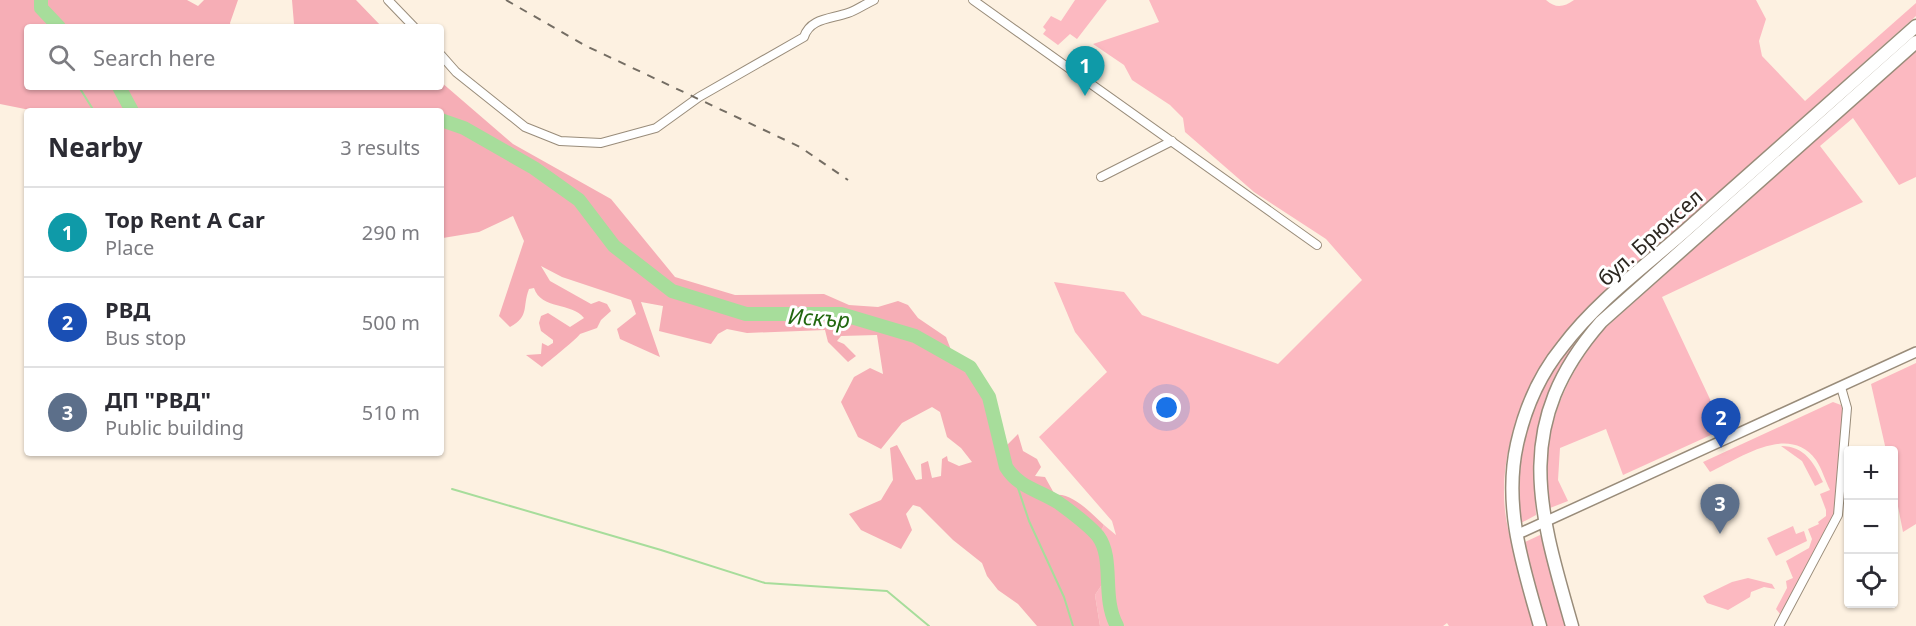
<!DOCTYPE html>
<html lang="en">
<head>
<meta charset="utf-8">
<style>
  body { margin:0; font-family:"Noto Sans",sans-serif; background:#f7f7f7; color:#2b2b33 }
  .controls { position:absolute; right:18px; bottom:18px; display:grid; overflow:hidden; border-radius:6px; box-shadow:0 2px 4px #0004 }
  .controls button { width:54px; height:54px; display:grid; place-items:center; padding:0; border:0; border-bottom:2px solid #e1e1e2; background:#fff; color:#2b2b33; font:30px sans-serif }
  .you { position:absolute; left:1167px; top:408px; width:21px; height:21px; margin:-15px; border:4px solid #fff; border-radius:50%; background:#1a73e8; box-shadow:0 0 0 9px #1a73e833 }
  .badge { display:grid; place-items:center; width:39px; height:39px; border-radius:50%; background:#2e84b3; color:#fff; font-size:20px; font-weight:700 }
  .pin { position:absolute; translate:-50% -50px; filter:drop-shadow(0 2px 3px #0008) }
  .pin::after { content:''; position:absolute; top:32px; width:21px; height:18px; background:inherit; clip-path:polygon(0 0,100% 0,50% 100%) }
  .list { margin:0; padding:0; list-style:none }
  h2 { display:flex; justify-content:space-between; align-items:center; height:78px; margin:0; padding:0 24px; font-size:26px }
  h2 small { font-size:20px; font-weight:400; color:#7c7c81 }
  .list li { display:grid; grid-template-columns:39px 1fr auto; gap:18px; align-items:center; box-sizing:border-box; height:90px; padding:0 24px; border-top:2px solid #e1e1e2 }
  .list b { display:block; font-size:22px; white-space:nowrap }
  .list p { margin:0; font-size:20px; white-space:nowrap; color:#7c7c81 }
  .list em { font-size:20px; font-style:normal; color:#7c7c81 }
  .icon { flex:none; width:33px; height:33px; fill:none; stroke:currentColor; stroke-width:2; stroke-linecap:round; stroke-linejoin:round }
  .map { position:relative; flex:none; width:1916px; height:626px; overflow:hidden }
  .search { position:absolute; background:#fff; box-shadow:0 2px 4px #0004; left:24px; top:24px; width:420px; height:66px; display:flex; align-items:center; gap:15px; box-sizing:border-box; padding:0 21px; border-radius:6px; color:#7c7c81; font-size:22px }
  .panel { position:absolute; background:#fff; box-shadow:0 2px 4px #0004; left:24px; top:108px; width:420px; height:348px; border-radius:6px }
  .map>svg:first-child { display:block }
  .green { fill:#fcb9c1 }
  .forest { fill:#f6aeb6 }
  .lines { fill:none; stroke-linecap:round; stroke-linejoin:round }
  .stream { stroke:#a7dd9b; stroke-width:2 }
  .river { stroke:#a7dd9b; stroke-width:14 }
  .minor-casing { stroke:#998c7a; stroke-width:10 }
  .tertiary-casing { stroke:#998c7a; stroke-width:12 }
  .primary-casing { stroke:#998c7a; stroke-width:15 }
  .minor { stroke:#fff; stroke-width:8 }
  .tertiary { stroke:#fff; stroke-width:9 }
  .primary { stroke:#fff; stroke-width:12 }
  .rail { stroke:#746d63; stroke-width:2; stroke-dasharray:8 8; stroke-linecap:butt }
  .labels { text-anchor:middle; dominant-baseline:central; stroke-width:6; stroke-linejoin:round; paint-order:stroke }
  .street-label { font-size:21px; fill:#2c2720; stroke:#fff }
  .water-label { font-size:22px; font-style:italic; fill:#236810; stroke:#fff }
</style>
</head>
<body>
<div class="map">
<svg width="1916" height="626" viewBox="0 0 1916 626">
  <rect width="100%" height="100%" fill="#fdf1e1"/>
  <g class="green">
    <path d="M1075,0H1107L1077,39L1070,34L1058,45L1043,34L1046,30L1043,27L1051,16L1061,21Z"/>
    <path d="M1149,0H1546C1556,9 1564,7 1574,0H1756L1766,19L1759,41L1762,56L1805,101L1916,3V16L1581,315C1530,369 1491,452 1508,529C1516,561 1526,594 1535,626H1449L1447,623L1443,626H1100L1095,595L1101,586L1097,539L1104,525L1116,535L1112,521L1039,437L1107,372L1075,332L1054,282L1124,292L1142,315L1278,364L1362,280L1326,239L1254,192L1185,132L1183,118L1170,105L1132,80L1124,65L1093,44L1159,22Z"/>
    <path d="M1916,51V177L1899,185L1853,118L1820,146L1863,202L1662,297L1724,429L1623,475L1606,429L1560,448L1558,480L1568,501L1550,508C1544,498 1546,482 1546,471C1548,416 1569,372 1603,330Z"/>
    <path d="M1842,100L1601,316L1537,441L1534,469L1536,515L1521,523C1511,444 1540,369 1599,315Z"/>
    <path d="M1916,363V524L1903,532L1894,486V450H1886L1871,384Z"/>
    <path d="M1833,402L1841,405L1843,410L1836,512L1774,626L1780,614L1776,609L1787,588L1786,581L1793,578L1786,561L1809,548L1812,539L1808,529L1819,524L1818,522L1826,516V510L1820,494L1830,490C1825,480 1822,469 1816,460C1789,423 1740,458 1710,472L1703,462Z"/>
    <path d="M1781,446C1805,446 1814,463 1823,482L1815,486L1802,461Z"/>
    <path d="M1793,526L1796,534L1804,531L1807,541L1776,556L1767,538Z"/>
    <path d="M1540,535L1542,537L1567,626H1545L1523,543Z"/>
    <path d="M1748,578L1772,584L1775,589L1764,587L1751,592L1750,597L1728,610L1707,603L1703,596L1732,582Z"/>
  </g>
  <g class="forest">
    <path d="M0,0H187L198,6L204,0H238L230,23L231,27H27V87H441V82L513,144L611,199L675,277L735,295L824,294L849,305L878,307L898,301L908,305L918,318L946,337L951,350L984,400L998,445L1005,447L1018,434L1023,451L1037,459L1041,467L1035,476L1045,477L1055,495C1072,492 1092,514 1104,525L1097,539L1103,568L1101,586L1095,595L1100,626H1037L1018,604L998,590L987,576L982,563L953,540L920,507L913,505L906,514L912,530L901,549L861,530L849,514L881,500L893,480L890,448L897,445L916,480L922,479L921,464L928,461L932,478L941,476L942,459L947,456L948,461L959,466L972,462L961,448L947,437L940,412L932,407L902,423L881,449L858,437L841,402L854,377L870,368L883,374L877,335L841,336L837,341L844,344L856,356L848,362L828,342L825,330L747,333L727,329L718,334L711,344L659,331L663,306L641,302L660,357L620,339L617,329L636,314L631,300L562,277L541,266L550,281L591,304L599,301L607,304L611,311L601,320L597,328L580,334C579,337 548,362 542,367L526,355L541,354L542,343L548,346L553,343V340L541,331L539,323L541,316L548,313L570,327L584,318C572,302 541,310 534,288L529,289C522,307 530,316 510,327L499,316L524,241L513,216L479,232L443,238L441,234V111H35L0,104Z"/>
    <path d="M292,0H356L382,27H289L294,24Z"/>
  </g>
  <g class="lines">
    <g class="stream">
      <path d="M57,26V27"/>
      <path d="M79,87L94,111"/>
      <path d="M1015,479L1029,521L1064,597L1073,626"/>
      <path d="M452,489L661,550L765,583L887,591L929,626"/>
    </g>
    <g class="river">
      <path d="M41,0V8L59,27"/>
      <path d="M119,87L132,111"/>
      <path d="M441,120L464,128L534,168L579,200L614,246L672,291L746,314H841L915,336L970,367L989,397L1006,467C1019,488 1039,490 1059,503C1071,512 1088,524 1098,536C1115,559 1101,597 1117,626"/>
    </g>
    <g class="minor-casing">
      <g id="minor">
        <path d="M388,0L414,27"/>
        <path d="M973,0L1317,245"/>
        <path d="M441,55L456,72L525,127L560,141L601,143L656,128L699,97L804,37C810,18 831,19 848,13C857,10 865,4 874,0"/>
        <path d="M1101,177L1172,141"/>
        <path d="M1779,626L1838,515L1847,408L1841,387"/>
      </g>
    </g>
    <g class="tertiary-casing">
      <path id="tertiary" d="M1516,535L1916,352"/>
    </g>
    <g class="primary-casing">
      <g id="primary">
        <path d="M1540,626C1523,566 1503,507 1517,444C1525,408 1540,374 1563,346C1596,302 1644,267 1685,231C1762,163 1839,95 1916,26"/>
        <path d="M1572,626C1538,508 1512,424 1601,322L1916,42"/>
      </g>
    </g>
    <use href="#minor" class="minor"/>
    <use href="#tertiary" class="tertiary"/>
    <use href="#primary" class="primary"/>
    <path class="rail" d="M506,0L584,45L800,147L848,180"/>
  </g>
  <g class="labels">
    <g class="street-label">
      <text transform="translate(1650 237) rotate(-42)">бул. Брюксел</text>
    </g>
    <g class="water-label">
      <text transform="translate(819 317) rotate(4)">Искър</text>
    </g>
  </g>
</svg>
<div class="controls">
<button>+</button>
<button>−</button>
<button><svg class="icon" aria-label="locate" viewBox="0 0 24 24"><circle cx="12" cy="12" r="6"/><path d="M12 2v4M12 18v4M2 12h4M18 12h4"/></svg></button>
</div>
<div class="you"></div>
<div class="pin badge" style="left:1085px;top:96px;background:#0f9aa8">1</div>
<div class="pin badge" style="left:1721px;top:448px;background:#1a4fb4">2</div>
<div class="pin badge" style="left:1720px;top:534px;background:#5c6f8a">3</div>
<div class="search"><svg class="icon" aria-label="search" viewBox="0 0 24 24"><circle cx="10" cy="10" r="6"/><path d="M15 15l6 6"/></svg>Search here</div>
<section class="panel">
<h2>Nearby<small>3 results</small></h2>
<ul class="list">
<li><span class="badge" style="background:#0f9aa8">1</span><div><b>Top Rent A Car</b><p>Place</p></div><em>290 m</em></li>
<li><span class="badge" style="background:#1a4fb4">2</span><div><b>РВД</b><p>Bus stop</p></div><em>500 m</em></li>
<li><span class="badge" style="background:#5c6f8a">3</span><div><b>ДП &quot;РВД&quot;</b><p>Public building</p></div><em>510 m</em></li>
</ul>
</section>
</div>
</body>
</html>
